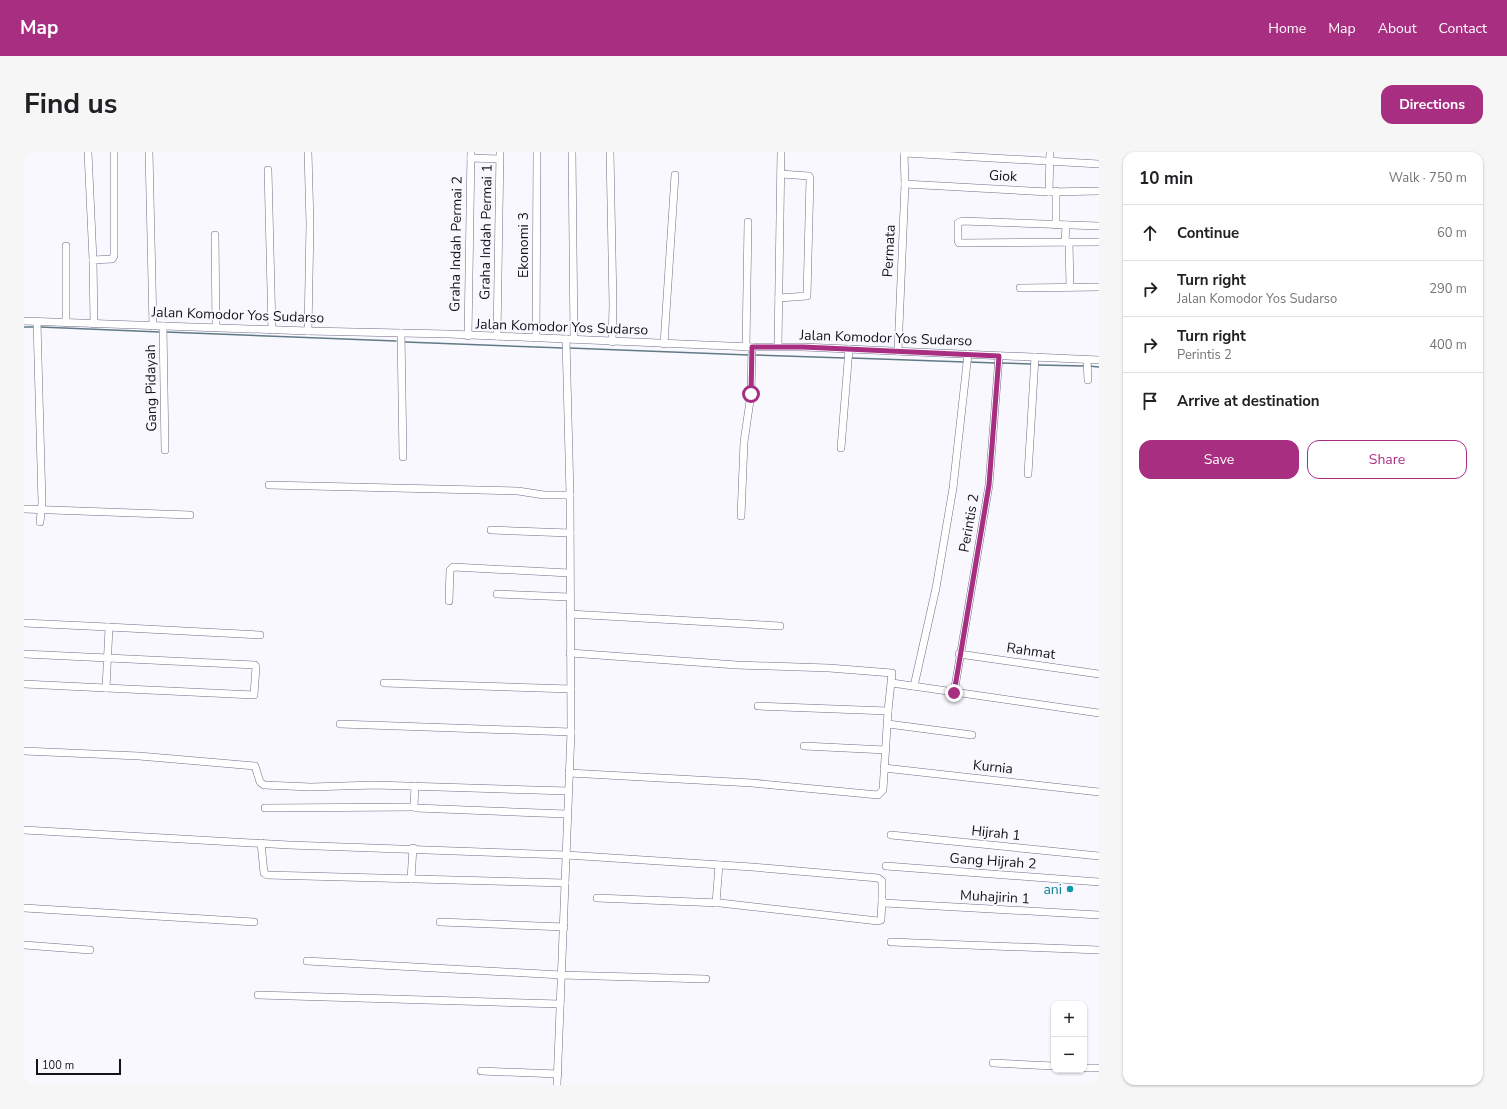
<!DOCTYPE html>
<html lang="en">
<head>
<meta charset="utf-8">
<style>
  body { margin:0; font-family:"Nunito Sans",sans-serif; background:#f6f6f6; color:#202124 }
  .controls { position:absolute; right:12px; bottom:12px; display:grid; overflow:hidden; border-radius:8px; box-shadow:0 1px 3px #0004 }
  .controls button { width:36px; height:36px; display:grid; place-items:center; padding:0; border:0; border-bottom:1px solid #e0e0e0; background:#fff; color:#202124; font:20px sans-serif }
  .scale { position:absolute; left:12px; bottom:10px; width:85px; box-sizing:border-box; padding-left:4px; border:2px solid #15131d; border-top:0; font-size:11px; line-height:14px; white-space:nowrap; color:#15131d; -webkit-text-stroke:3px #f9f8fe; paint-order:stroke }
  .stop { position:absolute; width:12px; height:12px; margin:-9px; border:3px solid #a82e82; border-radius:50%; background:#fff }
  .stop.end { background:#a82e82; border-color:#fff; box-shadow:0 1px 4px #0008 }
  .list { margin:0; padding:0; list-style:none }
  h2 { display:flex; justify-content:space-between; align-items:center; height:52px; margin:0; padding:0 16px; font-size:17px }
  h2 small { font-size:13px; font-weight:400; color:#757577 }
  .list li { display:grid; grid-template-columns:26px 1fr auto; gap:12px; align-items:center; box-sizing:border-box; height:56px; padding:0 16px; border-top:1px solid #e0e0e0 }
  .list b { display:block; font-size:15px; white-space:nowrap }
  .list p { margin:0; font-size:13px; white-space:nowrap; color:#757577 }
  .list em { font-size:13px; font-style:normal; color:#757577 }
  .actions { display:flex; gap:8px; padding:12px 16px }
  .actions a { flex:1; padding:9px 0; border:1px solid #a82e82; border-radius:12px; text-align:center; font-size:14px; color:#a82e82 }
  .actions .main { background:#a82e82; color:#fff }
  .icon { flex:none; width:22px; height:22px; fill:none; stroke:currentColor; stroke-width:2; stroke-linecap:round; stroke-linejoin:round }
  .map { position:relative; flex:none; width:1075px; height:933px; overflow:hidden; border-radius:12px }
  header { display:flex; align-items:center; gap:24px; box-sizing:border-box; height:56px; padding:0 20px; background:#a82e82; color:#fff }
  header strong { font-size:19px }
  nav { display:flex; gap:22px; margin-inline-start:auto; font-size:14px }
  .intro { display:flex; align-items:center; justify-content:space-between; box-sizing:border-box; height:96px; padding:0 24px }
  h1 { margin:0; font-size:28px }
  .button { padding:10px 18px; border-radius:12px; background:#a82e82; color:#fff; font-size:14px; font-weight:700 }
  main { display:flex; gap:24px; padding:0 24px }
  aside { flex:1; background:#fff; border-radius:12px; box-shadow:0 1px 3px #0004 }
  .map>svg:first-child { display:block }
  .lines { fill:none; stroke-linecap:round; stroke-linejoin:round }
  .stream { stroke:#617985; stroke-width:1.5 }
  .minor-casing { stroke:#716d87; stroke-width:8 }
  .minor { stroke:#fff; stroke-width:7 }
  .route { stroke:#a82e82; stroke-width:5 }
  .culture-dot { fill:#0f9aa8; stroke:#f9f8fe; stroke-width:1.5 }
  .labels { text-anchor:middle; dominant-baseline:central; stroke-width:3.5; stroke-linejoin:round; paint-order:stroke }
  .street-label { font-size:14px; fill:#15131d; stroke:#f9f8fe }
  .culture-label { font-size:14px; fill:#0d838f; stroke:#f9f8fe; text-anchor:end }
</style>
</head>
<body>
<header>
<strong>Map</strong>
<nav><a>Home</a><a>Map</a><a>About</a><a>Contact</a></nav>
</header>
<div class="intro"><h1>Find us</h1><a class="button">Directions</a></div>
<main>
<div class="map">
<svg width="1075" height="933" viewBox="0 0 1075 933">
  <rect width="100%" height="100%" fill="#f9f8fe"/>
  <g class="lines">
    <g class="stream">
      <path d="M0,175H10"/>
      <path d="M16,175L136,180"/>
      <path d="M142,180L372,189"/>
      <path d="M381,190L539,196"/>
      <path d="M545,196L725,203"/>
      <path d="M731,203L821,206"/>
      <path d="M827,206L941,210"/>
      <path d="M945,210L971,211"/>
      <path d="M977,211L1007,212"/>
      <path d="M1013,213L1061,214"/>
      <path d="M1065,214L1075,215"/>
    </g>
    <g class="minor-casing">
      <g id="minor">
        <path d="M64,0L69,108"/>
        <path d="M125,0L129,174"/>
        <path d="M284,0L286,72L284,179"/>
        <path d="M548,0L550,187"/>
        <path d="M586,0L589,153L588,190"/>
        <path d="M880,1L1075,12"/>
        <path d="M447,6L475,7"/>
        <path d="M244,18L248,178"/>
        <path d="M881,32L1025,40L1075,39"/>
        <path d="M1032,39V73"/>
        <path d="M1025,40L1026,0"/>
        <path d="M1075,74L938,69L934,71V89L935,91L1075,90"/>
        <path d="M191,83L192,175"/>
        <path d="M1041,90L1042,73"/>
        <path d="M1045,90L1046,135"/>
        <path d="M42,94V171"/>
        <path d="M996,136L1075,135"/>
        <path d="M755,146L783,144L786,26L785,24L757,22"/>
        <path d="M0,169L284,179L424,182L728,195H779L1075,208"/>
        <path d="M13,170L18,351L16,370"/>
        <path d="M70,172L69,108L88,107L90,104V0"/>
        <path d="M139,174L141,298"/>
        <path d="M377,181L379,305"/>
        <path d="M444,184L447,0"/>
        <path d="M473,184L476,0"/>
        <path d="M512,186L513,0"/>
        <path d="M640,192L651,23"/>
        <path d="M754,194L757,0"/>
        <path d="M722,195L724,70"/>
        <path d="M874,199L881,32L880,0"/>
        <path d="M1063,208L1064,228"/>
        <path d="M817,296L825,197"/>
        <path d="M1004,322L1011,205"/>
        <path d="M245,333L494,339L520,343H546"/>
        <path d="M0,357L166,363"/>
        <path d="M717,364L720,290L727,242L728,195"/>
        <path d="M467,378L546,381"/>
        <path d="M473,442L545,445"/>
        <path d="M425,449L426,418L429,415L545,421"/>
        <path d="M546,462L756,474"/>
        <path d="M0,471L84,475L85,476L82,536L230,543L232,515L231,513L0,502"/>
        <path d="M84,475L236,483"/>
        <path d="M935,502L1075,522"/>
        <path d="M360,531L547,537"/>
        <path d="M868,531L1075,561"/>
        <path d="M0,532L82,536"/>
        <path d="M890,534L912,436L929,336L944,202"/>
        <path d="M930,541L965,333L975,204"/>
        <path d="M734,554L864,559"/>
        <path d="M316,572L547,580"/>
        <path d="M864,572L948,583"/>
        <path d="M780,594L862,598"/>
        <path d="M0,599L115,604L231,614L236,630L240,633L287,635L351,633L544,639"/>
        <path d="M860,616L1075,640"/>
        <path d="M545,621L728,631L854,643L859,638L864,559L868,521L805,516L713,513L546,501"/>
        <path d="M391,634L390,654L392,656L542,662"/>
        <path d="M241,656L390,655"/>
        <path d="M0,678L265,693L542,703L728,715L854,726L858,729V748L860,751L1075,763"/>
        <path d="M867,683L1075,704"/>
        <path d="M237,691L240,721L243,723L541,731"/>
        <path d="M862,714L1075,730"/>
        <path d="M387,727L389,696"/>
        <path d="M573,746L696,751L854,769L857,768L858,748"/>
        <path d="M692,751L695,713"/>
        <path d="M0,756L230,770"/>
        <path d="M416,770L540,775"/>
        <path d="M867,790L1075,798"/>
        <path d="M0,793L66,798"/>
        <path d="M283,809L537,823L682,827"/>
        <path d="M234,843L536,852"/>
        <path d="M969,911L1030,914"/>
        <path d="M1060,916H1075"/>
        <path d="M457,919L534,922"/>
        <path d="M533,933L547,580L546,343L542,187"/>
      </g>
    </g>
    <use href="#minor" class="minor"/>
  </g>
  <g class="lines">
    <path class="route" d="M727,242L728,195H779L975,204L965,333L930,541"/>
  </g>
  <circle class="culture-dot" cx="1046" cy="737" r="4"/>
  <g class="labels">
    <g class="street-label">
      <text transform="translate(979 24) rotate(3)">Giok</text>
      <text transform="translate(462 80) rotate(-89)">Graha Indah Permai 1</text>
      <text transform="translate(432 92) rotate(-89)">Graha Indah Permai 2</text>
      <text transform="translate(499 93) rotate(-90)">Ekonomi 3</text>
      <text transform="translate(865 99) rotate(-87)">Permata</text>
      <text transform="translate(214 163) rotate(2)">Jalan Komodor Yos Sudarso</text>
      <text transform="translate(538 175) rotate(2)">Jalan Komodor Yos Sudarso</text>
      <text transform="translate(862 186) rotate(2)">Jalan Komodor Yos Sudarso</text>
      <text transform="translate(127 236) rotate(-91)">Gang Pidayah</text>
      <text transform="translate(945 371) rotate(-80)">Perintis 2</text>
      <text transform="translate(1007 499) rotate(8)">Rahmat</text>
      <text transform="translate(969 615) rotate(6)">Kurnia</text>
      <text transform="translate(972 681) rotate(6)">Hijrah 1</text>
      <text transform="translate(969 709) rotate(4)">Gang Hijrah 2</text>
      <text transform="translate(971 745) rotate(3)">Muhajirin 1</text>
    </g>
    <g class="culture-label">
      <text x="1038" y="737">ani</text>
    </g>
  </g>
</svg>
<div class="controls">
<button>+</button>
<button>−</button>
</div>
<div class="scale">100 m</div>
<div class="stop" style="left:727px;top:242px"></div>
<div class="stop end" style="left:930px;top:541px"></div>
</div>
<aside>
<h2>10 min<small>Walk · 750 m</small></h2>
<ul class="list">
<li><svg class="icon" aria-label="ahead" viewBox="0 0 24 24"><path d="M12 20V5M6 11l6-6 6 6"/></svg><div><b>Continue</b></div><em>60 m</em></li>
<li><svg class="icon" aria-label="right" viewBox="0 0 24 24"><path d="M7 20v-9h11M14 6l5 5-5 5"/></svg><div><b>Turn right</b><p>Jalan Komodor Yos Sudarso</p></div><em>290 m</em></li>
<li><svg class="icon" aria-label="right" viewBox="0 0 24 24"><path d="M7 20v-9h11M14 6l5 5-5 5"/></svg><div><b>Turn right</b><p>Perintis 2</p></div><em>400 m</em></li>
<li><svg class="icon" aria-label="arrive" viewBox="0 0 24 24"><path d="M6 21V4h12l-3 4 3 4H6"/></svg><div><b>Arrive at destination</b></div></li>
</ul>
<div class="actions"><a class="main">Save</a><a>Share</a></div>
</aside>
</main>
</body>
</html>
